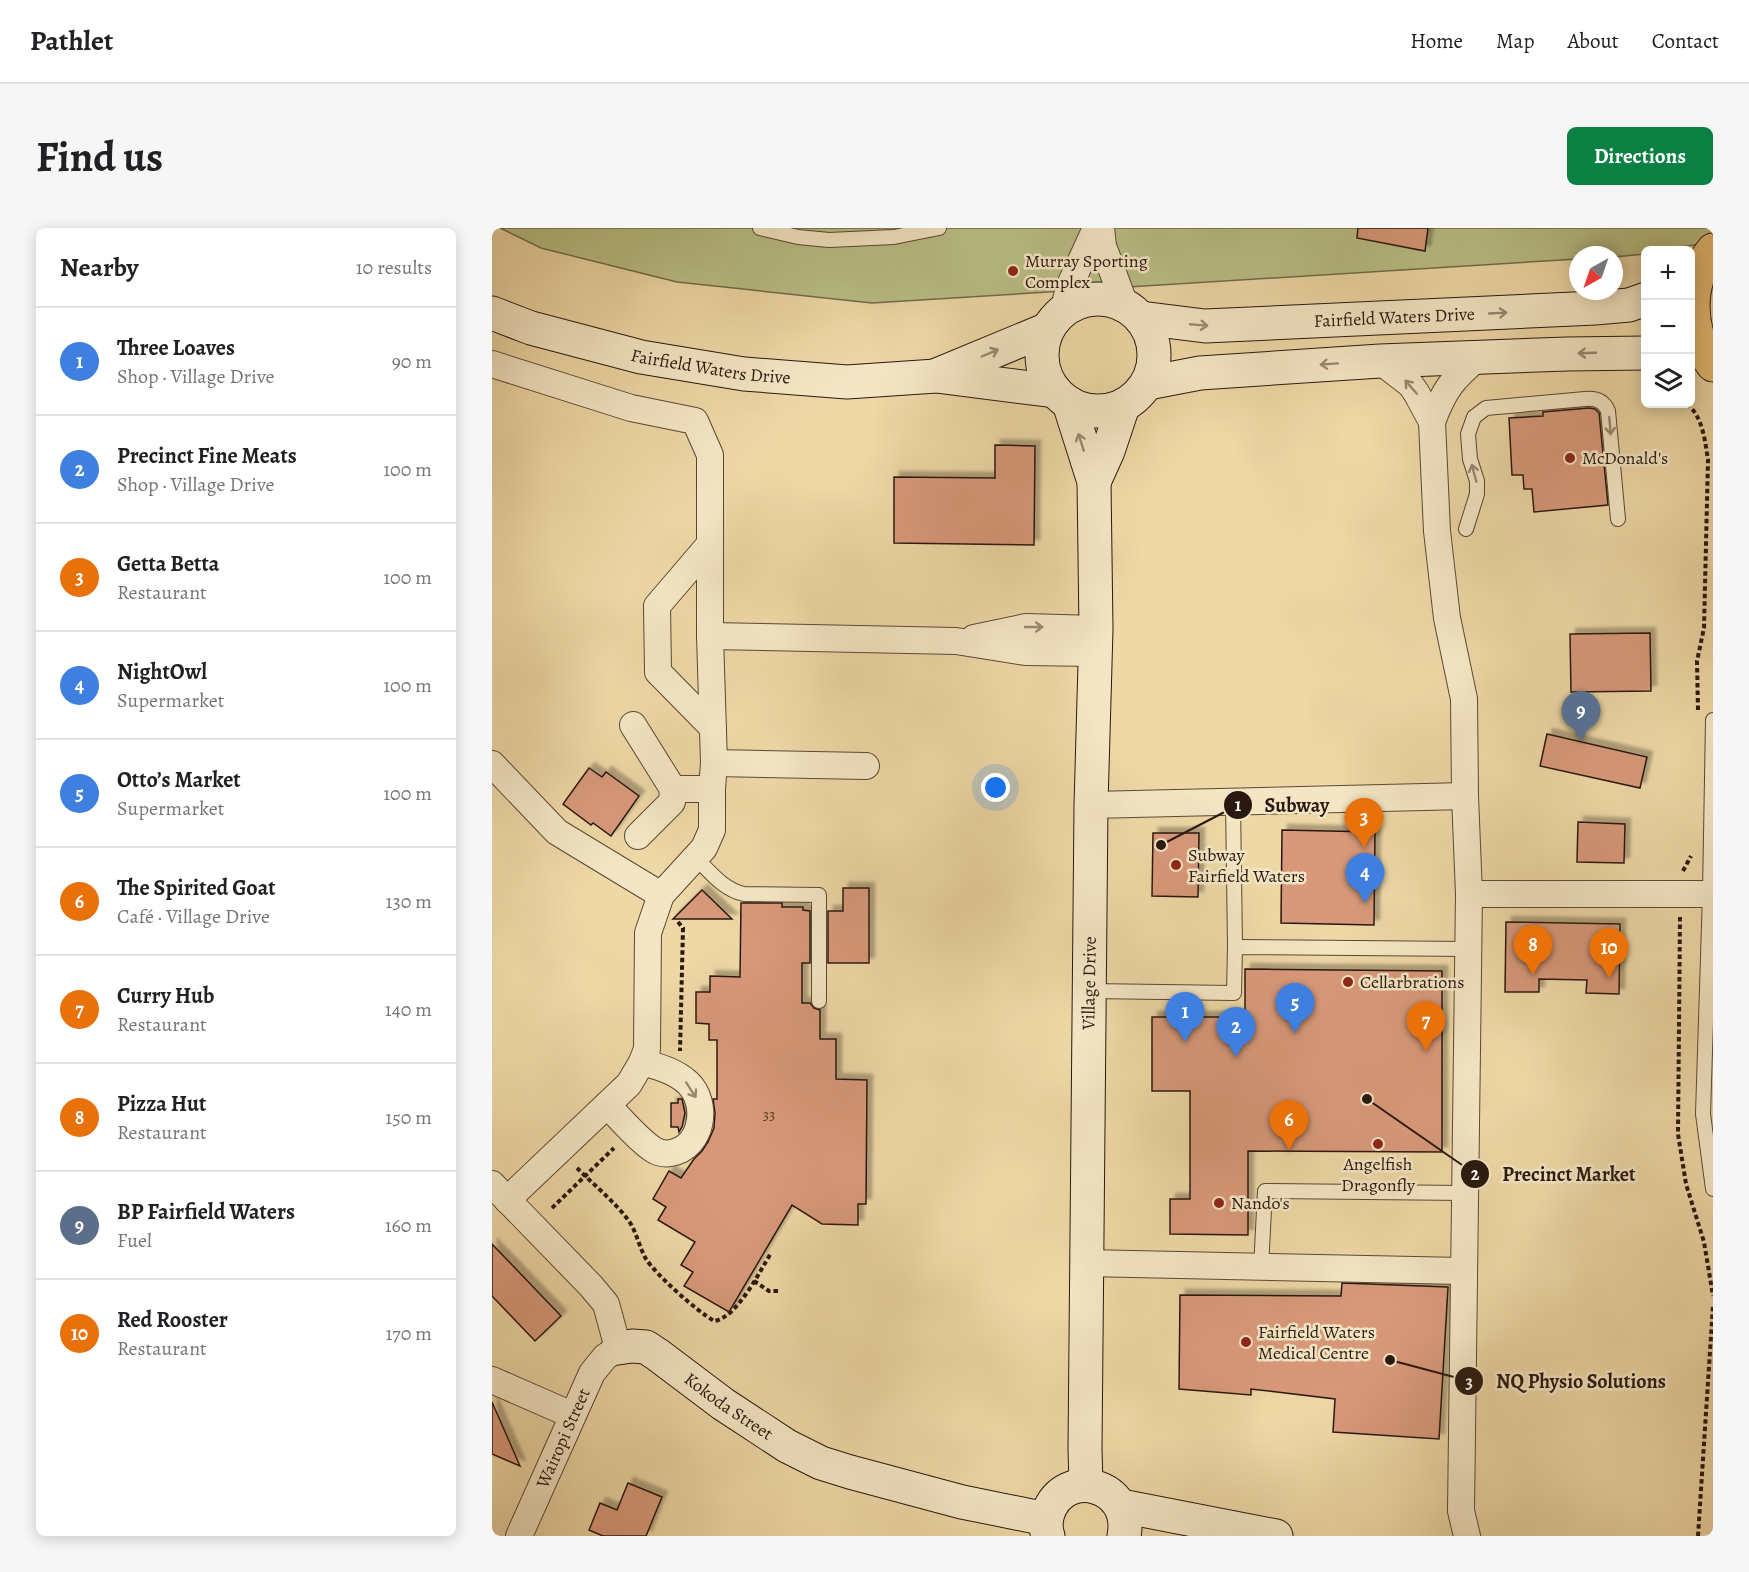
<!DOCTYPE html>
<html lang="en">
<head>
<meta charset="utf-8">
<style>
  body { margin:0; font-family:Alegreya,serif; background:#f6f6f6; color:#202124 }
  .controls { position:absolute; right:18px; top:18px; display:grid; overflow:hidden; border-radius:9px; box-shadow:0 3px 15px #0003 }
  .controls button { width:54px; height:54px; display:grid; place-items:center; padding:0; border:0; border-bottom:2px solid #e0e0e0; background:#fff; color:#202124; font:30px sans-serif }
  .compass { position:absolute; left:1077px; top:18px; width:54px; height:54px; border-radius:50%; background:#fff; box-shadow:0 3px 15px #0003; rotate:220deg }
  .you { position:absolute; left:504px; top:560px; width:21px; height:21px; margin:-15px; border:4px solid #fff; border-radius:50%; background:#1a73e8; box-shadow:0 0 0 9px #1a73e833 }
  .badge { display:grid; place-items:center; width:39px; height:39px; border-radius:50%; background:#0b8043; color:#fff; font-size:20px; font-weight:700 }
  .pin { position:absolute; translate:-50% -50px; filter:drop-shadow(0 2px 3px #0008) }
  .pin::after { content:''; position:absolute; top:32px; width:21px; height:18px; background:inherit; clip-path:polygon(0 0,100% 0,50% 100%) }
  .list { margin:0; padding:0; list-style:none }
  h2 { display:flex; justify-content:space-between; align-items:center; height:78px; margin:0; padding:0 24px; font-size:26px }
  h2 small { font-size:20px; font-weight:400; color:#757577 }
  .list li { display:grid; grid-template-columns:39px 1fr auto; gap:18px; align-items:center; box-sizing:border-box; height:108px; padding:0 24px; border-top:2px solid #e0e0e0 }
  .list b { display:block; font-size:22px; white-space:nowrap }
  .list p { margin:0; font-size:20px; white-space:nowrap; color:#757577 }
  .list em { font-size:20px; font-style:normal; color:#757577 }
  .icon { flex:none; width:33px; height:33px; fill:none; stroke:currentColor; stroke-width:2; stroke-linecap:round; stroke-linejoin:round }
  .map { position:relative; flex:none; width:1221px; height:1308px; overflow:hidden; border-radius:9px }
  header { display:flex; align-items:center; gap:36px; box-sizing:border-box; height:84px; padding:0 30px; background:#fff; border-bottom:2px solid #e0e0e0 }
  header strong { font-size:28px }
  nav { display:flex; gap:33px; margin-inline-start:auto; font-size:21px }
  .intro { display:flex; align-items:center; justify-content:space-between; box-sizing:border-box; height:144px; padding:0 36px }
  h1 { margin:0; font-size:42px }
  .button { padding:15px 27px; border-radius:9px; background:#0b8043; color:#fff; font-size:21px; font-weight:700 }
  main { display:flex; gap:36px; padding:0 36px }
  aside { flex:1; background:#fff; border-radius:9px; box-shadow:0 3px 15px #0003 }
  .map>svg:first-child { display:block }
  .green { fill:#b9bf86; stroke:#716c4a; stroke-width:1.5 }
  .building { fill:#d8997a; stroke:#29180f; stroke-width:1.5; filter:url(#shadow) }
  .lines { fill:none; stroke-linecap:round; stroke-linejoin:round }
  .lane-casing { stroke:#5a4835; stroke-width:16 }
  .street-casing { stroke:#5a4835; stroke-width:28 }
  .secondary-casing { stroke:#29180f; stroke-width:35 }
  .primary-casing { stroke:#29180f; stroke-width:35 }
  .path { stroke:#29180f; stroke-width:4; stroke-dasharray:4.5 3; stroke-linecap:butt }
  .lane { stroke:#f4e6c5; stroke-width:14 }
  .street { stroke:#f4e6c5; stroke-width:26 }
  .secondary { stroke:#f4e6c5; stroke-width:33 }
  .primary { stroke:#e7bc73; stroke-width:33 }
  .oneway { stroke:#998973 }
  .poi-dot { fill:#8f2418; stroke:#f4e6c5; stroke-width:2 }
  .labels { text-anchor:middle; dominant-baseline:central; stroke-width:5; stroke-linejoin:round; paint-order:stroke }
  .number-label { font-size:15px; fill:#55382a }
  .poi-label { font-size:18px; fill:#29180f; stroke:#f4e6c5; text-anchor:start }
  .street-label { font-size:18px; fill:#29180f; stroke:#f4e6c5 }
  .leader { fill:none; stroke:#29180f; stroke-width:2 }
  .callout-dot { fill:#29180f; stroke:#f4e6c5; stroke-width:2 }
  .mark-label { font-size:18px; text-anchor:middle; font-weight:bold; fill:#fff }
  .callout-label { font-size:20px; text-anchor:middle; font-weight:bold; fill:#29180f; stroke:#f4e6c5; stroke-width:5; stroke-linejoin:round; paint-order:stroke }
</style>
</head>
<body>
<header>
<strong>Pathlet</strong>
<nav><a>Home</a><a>Map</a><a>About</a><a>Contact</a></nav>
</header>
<div class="intro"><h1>Find us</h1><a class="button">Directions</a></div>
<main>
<aside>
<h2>Nearby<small>10 results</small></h2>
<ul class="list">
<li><span class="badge" style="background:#3f7fe0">1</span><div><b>Three Loaves</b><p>Shop · Village Drive</p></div><em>90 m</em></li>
<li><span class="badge" style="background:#3f7fe0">2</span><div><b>Precinct Fine Meats</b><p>Shop · Village Drive</p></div><em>100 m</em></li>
<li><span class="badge" style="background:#e8710a">3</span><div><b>Getta Betta</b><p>Restaurant</p></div><em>100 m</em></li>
<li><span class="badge" style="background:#3f7fe0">4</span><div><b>NightOwl</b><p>Supermarket</p></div><em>100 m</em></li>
<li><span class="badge" style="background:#3f7fe0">5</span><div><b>Otto’s Market</b><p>Supermarket</p></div><em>100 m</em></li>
<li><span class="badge" style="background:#e8710a">6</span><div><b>The Spirited Goat</b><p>Café · Village Drive</p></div><em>130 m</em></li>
<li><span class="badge" style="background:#e8710a">7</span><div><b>Curry Hub</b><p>Restaurant</p></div><em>140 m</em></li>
<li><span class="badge" style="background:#e8710a">8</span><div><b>Pizza Hut</b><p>Restaurant</p></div><em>150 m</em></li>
<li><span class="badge" style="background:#5c6f8a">9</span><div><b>BP Fairfield Waters</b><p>Fuel</p></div><em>160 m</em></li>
<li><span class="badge" style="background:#e8710a">10</span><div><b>Red Rooster</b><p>Restaurant</p></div><em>170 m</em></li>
</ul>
</aside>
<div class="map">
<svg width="1221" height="1308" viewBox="0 0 1221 1308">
  <defs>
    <filter id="shadow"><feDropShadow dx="5.5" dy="-5.5" stdDeviation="1.5" flood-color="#0004"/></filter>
  </defs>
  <rect width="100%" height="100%" fill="#eed8a6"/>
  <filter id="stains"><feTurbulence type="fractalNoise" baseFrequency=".00333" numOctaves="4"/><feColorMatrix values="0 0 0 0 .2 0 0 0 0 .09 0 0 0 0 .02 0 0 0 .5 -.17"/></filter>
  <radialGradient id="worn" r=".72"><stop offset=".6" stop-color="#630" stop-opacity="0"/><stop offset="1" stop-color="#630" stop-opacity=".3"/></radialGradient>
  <path class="green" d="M8,0H1221V14L1171,22H1154L1153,26L1122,29V27H1086V31L380,75L185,54L49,20Z"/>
  <g class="building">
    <path d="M866,0H936L933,23L865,10Z"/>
    <path d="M1097,180L1103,181L1107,185L1116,277L1042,284L1040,261H1032L1031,247H1020L1017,190L1051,188V184Z"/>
    <path d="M503,217L543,218L542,317L402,315V249L503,250Z"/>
    <path d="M1158,405L1159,463L1079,464L1078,406Z"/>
    <path d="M1055,506L1155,529L1148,560L1048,538Z"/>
    <path d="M97,540L110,549L114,544L147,568L119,608L101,595L99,597L71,576Z"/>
    <path d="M1086,594L1133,596L1132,635L1085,634Z"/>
    <path d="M790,602L883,604L882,697L789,695Z"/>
    <path d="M661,605H707L706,669L660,668Z"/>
    <path d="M351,660H377V735H336V683H351Z"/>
    <path d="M210,662L240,691H181Z"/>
    <path d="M249,675H290V679H311V682L318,683V735H310V775H318L322,780L328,782V811H344V851L375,852L374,976H366V997L330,996L300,977L237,1084L192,1058L201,1044L189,1037L203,1014L166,992L174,979L161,971L177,943L189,950L202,931L210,923L216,914L222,900L223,885L221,871H225V812H217V796L204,795V764H218V748L248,749Z"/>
    <path d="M1014,694L1128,696L1127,766L1094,765L1095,752L1047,751V764H1013Z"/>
    <path d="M753,741L950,743V924L756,923V1007L678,1006V971H698V863H660V789H753Z"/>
    <path d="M186,871H190L193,885L190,899L187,904L186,899H179V875H186Z"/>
    <path d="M0,1016L69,1088L43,1113L0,1068Z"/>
    <path d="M850,1055L956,1059L947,1211L841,1204L843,1171L759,1161V1167L687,1161L688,1067L849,1068Z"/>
    <path d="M0,1174L28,1238L0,1226Z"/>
    <path d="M136,1255L170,1269L154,1308H111L97,1302L108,1275L125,1282Z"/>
  </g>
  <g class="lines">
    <g class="lane-casing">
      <g id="lane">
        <path d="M268,0L306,9L337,12L402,9L447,0"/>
        <path d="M974,301L985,266V253L978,231L976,206L982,189L994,180L1093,171C1104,170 1112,173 1116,183L1126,291"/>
        <path d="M1221,492L1218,666L1211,886L1221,961"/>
        <path d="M741,573L743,719"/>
        <path d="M204,630C218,644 232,662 252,666L327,667V773"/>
        <path d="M598,763L742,765L743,719L976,721"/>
        <path d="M769,1040L773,963L972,965"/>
      </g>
    </g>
    <g class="street-casing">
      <g id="street">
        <path d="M609,0L611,18L633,77"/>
        <path d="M571,83L578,57L604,0"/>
        <path d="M888,133L919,157L925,166L940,194L945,303L955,390L972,471L973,568L977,666L969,1283L975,1308"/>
        <path d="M0,136L139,180L203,193L218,227V408L222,535L220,561V602L212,620L169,667L156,705L155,821L150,834L137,856L15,972"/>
        <path d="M940,194C952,162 960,151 987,129"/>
        <path d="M218,316L165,378L166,444L221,500"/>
        <path d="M218,408L464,413L533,424L603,425"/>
        <path d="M482,410L534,399L604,401"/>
        <path d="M141,497L181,561"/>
        <path d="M222,535L374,538"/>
        <path d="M0,536L65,604L169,667"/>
        <path d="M599,577L973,568"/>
        <path d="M146,608L180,574L181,561H220"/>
        <path d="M977,666H1218"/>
        <path d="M115,877C128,890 147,913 162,922C167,925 173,926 179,925C211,919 217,875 196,855C183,843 167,839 150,834"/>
        <path d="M0,956L99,1058L114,1076L126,1120L113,1129L100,1145L27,1308"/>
        <path d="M594,1035L971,1043"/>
        <path d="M0,1152L80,1187"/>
      </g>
    </g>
    <g class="secondary-casing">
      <g id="secondary">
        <circle cx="606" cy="127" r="56"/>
        <path id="s1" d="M0,85L39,100L149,129L252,146L355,154L444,148L563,163"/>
        <path id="s2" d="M649,90L713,98L1103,80L1137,77L1154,71"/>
        <path d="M445,147L556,101"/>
        <path d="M656,155L708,145L888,133L1075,126L1154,125"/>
        <path d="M577,175L602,254L604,401L599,577L593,1221L594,1257"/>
        <path d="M602,254L616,223L631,178"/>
        <path id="s3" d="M126,1120L140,1118L154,1119L166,1127L231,1176L295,1218L329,1235L358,1244L470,1274L554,1291"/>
        <path d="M629,1278L784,1308"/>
        <path d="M556,1308C553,1300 554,1292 556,1285C573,1237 642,1257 632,1308"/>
      </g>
    </g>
    <g class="primary-casing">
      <path id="primary" d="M1221,22C1193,55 1196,105 1221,137"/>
    </g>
    <g class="path">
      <path d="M1195,176C1211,189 1213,213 1216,232L1212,400L1205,433L1206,482"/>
      <path d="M1191,643L1199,628"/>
      <path d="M1188,689L1186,906L1194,956L1212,1014L1221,1068"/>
      <path d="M186,694L191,700L188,823"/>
      <path d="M85,940C102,957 123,974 137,993C145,1005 147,1019 154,1031C165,1048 205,1083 222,1093C245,1090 268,1043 279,1025"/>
      <path d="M60,980L122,920"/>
      <path d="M262,1053L277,1063H289"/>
      <path d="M1206,1308L1221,1077"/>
    </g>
    <use href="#lane" class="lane"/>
    <use href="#street" class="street"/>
    <use href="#secondary" class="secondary"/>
    <use href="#primary" class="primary"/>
  </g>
  <defs><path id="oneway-shaft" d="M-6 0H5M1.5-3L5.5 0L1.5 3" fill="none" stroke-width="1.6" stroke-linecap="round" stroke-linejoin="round" transform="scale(1.5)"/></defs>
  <g class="oneway">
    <use href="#oneway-shaft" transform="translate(1006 85) rotate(-3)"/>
    <use href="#oneway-shaft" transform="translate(707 97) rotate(5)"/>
    <use href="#oneway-shaft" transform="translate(498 125) rotate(-23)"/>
    <use href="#oneway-shaft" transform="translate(1095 125) rotate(178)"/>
    <use href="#oneway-shaft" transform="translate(837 136) rotate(176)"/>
    <use href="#oneway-shaft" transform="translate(919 159) rotate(-131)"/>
    <use href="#oneway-shaft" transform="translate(1118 198) rotate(85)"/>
    <use href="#oneway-shaft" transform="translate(589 214) rotate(-108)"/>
    <use href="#oneway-shaft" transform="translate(982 245) rotate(-105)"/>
    <use href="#oneway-shaft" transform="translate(542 399)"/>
    <use href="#oneway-shaft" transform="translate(199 862) rotate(57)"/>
  </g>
  <g class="poi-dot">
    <circle cx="521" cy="43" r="6"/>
    <circle cx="1078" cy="230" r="6"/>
    <circle cx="684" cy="637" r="6"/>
    <circle cx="856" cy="754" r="6"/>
    <circle cx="886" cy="916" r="6"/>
    <circle cx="727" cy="975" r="6"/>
    <circle cx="754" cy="1114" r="6"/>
  </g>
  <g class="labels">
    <g class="number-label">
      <text x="277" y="887">33</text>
    </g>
    <g class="poi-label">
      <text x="533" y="33">Murray Sporting<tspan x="533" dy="21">Complex</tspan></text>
      <text x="1090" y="230">McDonald's</text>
      <text x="696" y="627">Subway<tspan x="696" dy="21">Fairfield Waters</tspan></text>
      <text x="868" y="754">Cellarbrations</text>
      <text x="886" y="936" text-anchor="middle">Angelfish<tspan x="886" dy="21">Dragonfly</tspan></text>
      <text x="739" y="975">Nando's</text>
      <text x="766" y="1104">Fairfield Waters<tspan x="766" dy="21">Medical Centre</tspan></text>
    </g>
    <g class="street-label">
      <text stroke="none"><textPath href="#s2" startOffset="254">Fairfield Waters Drive</textPath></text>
      <text stroke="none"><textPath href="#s1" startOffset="226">Fairfield Waters Drive</textPath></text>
      <text transform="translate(597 755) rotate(-89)">Village Drive</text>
      <text stroke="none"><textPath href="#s3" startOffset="130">Kokoda Street</textPath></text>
      <text transform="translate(71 1210) rotate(-66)">Wairopi Street</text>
    </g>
  </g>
  <path class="leader" d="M669 617L746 577M875 871L983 946M898 1132L977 1153"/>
  <g class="callout-dot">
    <circle cx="669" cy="617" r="6"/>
    <circle cx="875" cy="871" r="6"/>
    <circle cx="898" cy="1132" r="6"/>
    <circle cx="746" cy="577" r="15"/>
    <circle cx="983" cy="946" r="15"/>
    <circle cx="977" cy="1153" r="15"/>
  </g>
  <g class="mark-label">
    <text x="746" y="583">1</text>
    <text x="983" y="952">2</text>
    <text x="977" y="1160">3</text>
  </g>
  <g class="callout-label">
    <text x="805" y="584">Subway</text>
    <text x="1077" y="953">Precinct Market</text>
    <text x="1089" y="1160">NQ Physio Solutions</text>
  </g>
  <rect width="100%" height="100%" filter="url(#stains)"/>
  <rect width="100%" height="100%" fill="url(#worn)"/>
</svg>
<div class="controls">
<button>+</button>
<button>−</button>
<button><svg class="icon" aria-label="layers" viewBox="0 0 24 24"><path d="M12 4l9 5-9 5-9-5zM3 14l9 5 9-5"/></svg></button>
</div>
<svg class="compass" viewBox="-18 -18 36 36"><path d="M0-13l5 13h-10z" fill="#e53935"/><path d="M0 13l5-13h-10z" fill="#757577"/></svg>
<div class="you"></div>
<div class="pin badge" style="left:693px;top:814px;background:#3f7fe0">1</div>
<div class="pin badge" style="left:744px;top:829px;background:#3f7fe0">2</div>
<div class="pin badge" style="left:872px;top:620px;background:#e8710a">3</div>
<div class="pin badge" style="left:873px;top:675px;background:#3f7fe0">4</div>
<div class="pin badge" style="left:803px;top:805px;background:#3f7fe0">5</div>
<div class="pin badge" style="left:797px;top:922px;background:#e8710a">6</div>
<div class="pin badge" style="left:934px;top:823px;background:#e8710a">7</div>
<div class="pin badge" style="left:1041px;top:747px;background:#e8710a">8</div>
<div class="pin badge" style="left:1089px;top:513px;background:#5c6f8a">9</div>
<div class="pin badge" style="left:1117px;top:750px;background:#e8710a">10</div>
</div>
</main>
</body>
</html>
